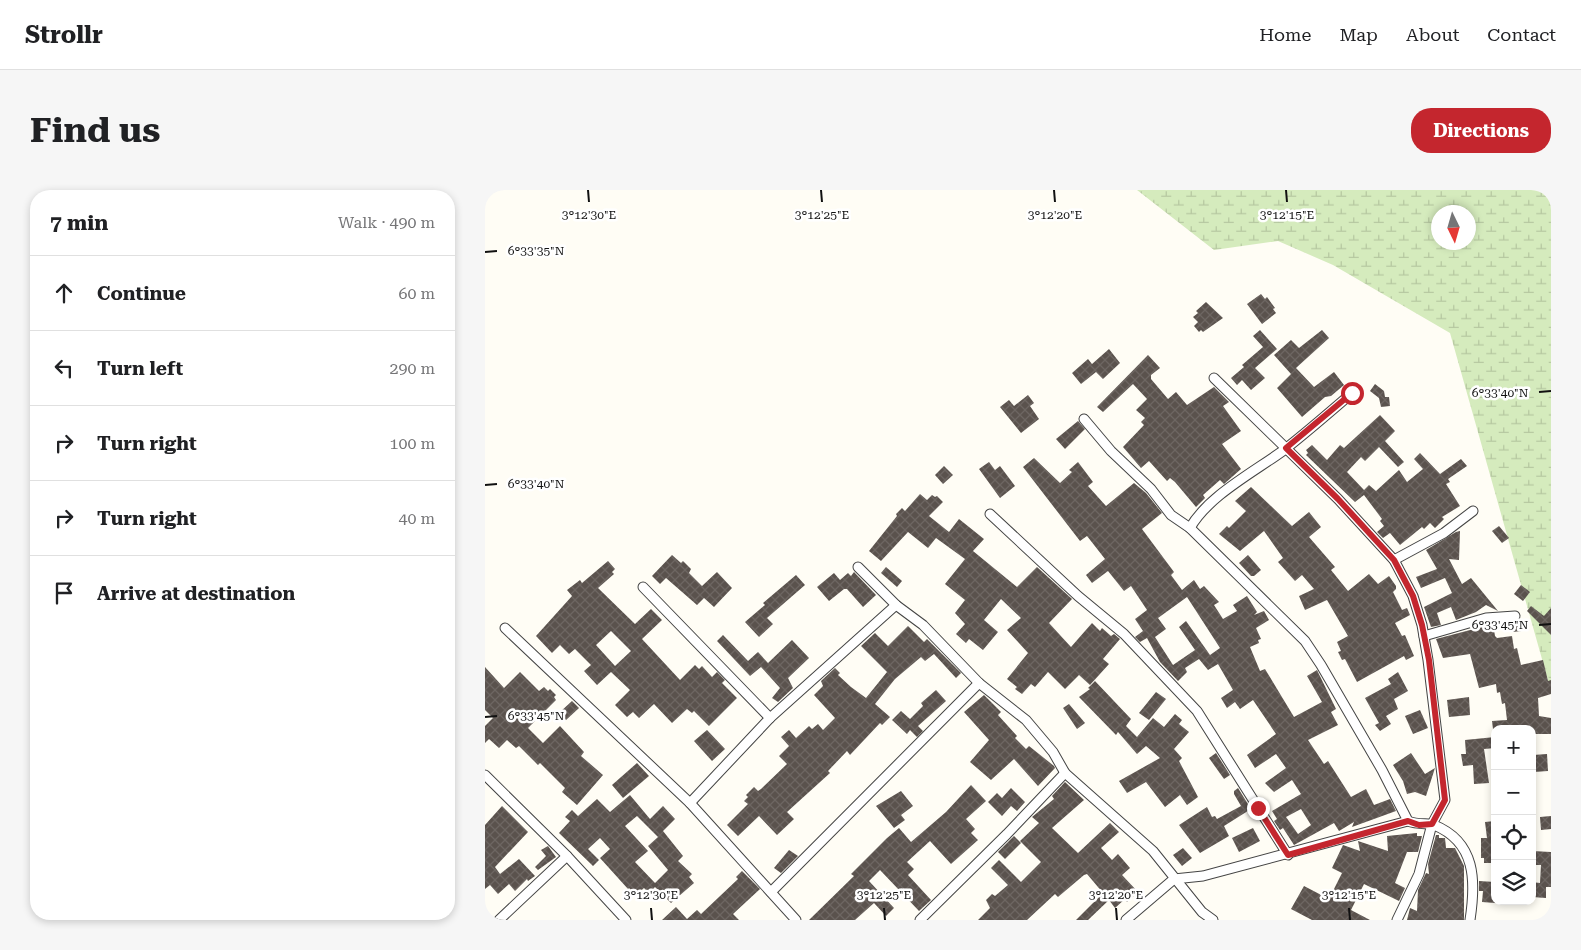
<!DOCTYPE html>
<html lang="en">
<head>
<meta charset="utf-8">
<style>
  body { margin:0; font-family:"Roboto Serif",serif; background:#f6f6f6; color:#202124 }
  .controls { position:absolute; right:15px; bottom:15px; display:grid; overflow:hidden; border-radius:10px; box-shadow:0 2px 8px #0003 }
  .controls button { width:45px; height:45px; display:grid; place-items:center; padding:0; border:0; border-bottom:1px solid #e0e0e0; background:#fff; color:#202124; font:25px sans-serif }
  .compass { position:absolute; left:946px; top:15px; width:45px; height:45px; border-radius:50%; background:#fff; box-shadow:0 2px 8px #0003; rotate:175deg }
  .stop { position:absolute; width:15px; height:15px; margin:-11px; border:4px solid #c4262e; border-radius:50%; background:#fff }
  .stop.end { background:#c4262e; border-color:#fff; box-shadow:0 1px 5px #0008 }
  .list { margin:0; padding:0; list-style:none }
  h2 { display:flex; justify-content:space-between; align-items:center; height:65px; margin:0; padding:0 20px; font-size:21px }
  h2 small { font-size:16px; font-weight:400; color:#757577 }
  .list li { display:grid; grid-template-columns:32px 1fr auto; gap:15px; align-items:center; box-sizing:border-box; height:75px; padding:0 20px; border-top:1px solid #e0e0e0 }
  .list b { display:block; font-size:19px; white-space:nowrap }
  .list em { font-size:16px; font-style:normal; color:#757577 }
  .icon { flex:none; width:28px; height:28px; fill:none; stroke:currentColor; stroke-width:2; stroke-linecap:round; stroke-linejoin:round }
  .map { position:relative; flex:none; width:1066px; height:730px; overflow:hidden; border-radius:20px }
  header { display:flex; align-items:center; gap:30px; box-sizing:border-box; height:70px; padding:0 25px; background:#fff; border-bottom:1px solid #e0e0e0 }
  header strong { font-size:24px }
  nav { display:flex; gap:28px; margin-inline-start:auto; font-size:18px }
  .intro { display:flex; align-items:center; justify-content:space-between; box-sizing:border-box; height:120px; padding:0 30px }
  h1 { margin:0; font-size:35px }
  .button { padding:12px 22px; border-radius:20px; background:#c4262e; color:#fff; font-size:18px; font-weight:700 }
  main { display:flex; gap:30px; padding:0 30px }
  aside { flex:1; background:#fff; border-radius:20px; box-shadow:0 2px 8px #0003 }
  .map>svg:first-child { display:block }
  .wetland { fill:url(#wetland-marsh); fill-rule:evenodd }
  .building { fill:url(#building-cross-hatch); fill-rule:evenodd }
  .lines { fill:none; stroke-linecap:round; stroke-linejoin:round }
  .street-casing { stroke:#444; stroke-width:11 }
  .street { stroke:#fff; stroke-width:9 }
  .route { stroke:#c4262e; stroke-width:6 }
  .ticks { fill:none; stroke:#111; stroke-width:2 }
  .ticks-label { font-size:12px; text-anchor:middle; fill:#111; stroke:#fff; stroke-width:5; stroke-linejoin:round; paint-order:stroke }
</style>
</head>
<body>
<header>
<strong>Strollr</strong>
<nav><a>Home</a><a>Map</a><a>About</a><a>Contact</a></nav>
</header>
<div class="intro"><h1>Find us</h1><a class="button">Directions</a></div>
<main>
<aside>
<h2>7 min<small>Walk · 490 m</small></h2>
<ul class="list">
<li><svg class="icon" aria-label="ahead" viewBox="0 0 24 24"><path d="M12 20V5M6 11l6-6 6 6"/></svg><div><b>Continue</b></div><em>60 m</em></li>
<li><svg class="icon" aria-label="left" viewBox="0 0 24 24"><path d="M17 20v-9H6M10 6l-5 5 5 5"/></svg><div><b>Turn left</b></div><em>290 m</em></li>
<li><svg class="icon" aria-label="right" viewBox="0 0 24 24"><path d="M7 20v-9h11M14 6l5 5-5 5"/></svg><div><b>Turn right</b></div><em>100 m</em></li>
<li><svg class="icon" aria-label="right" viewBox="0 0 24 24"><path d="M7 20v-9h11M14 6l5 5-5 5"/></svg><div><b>Turn right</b></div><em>40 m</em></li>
<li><svg class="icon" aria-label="arrive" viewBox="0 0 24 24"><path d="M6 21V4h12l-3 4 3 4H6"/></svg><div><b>Arrive at destination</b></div></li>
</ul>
</aside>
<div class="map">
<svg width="1066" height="730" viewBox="0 0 1066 730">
  <defs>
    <pattern id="wetland-marsh" width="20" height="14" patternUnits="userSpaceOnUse" patternTransform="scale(1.25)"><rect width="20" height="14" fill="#d5ebbd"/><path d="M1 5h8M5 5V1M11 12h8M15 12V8" fill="none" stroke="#b6c8a1"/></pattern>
    <pattern id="building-cross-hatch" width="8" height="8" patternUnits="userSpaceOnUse" patternTransform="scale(1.25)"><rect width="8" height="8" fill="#5a524d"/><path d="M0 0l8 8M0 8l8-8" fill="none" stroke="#6d6662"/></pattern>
  </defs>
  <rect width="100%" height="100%" fill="#fffdf5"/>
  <path class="wetland" d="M652,0H1066V501L965,143L848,75L793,51L729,60ZM954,22H984V52H954Z"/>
  <g class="building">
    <path d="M776,104L780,109L782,107L790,118L788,119L791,123L777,134L762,114Z"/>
    <path d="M721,112L738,128L718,142L716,140L714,142L709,136L713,132L708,127L713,123L711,121Z"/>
    <path d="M775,140L792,159L770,178L780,188L766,200L757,190L752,195L746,188L759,177L757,175L778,157L768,146Z"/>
    <path d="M837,140L844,148L811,178L829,197L849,182L859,195L846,206L840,207L817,227L792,198L806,184L789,165L806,150L814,158Z"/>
    <path d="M624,159L635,173L618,189L611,182L596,194L587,183L603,169L607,174Z"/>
    <path d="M663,165L675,178L666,185V189L683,209L691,202L702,215L729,197L744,212L738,216L756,241L737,254L756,279L739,294L735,290L718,305L720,308L711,317L690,292L685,288L682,291L664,271L656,278L638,257L659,235L656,232L660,228L651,220L662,209L648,194L618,222L612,217Z"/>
    <path d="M890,194L899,201L900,207H904L905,216L896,217L894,208L885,201Z"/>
    <path d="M543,205L549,213L545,216L554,229L536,243L515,217L524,210L529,216Z"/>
    <path d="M895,225L910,241L900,251L919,272L913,277L894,257L880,271L876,267L862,282L879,300L884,295L891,301L914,280L922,292L938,279L929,269L935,263L955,284L976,269L982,276L963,289L965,292L961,294L975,316L957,327L959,329L950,338L945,333L939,339L937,337L915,355L905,343L898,348L892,342L899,336L895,331L897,329L879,305L870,312L821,265L823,263L821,260L827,255L842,270L855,255L859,258Z"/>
    <path d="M593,231L600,239L580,259L571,249Z"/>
    <path d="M549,268L575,293L587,282L584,280L593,272L608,292L603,296L621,316L649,293L661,303L677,323L657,339L689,382L686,385L697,400L709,390L715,399L719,396L734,412L729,415L738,429L752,421L748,415L762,406L772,422L769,425L779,421L784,430L771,438L776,449L773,450L774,453L765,457L775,481L780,479L809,527L837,512L822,486L832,480L851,519L846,522L853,535L823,550L839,574L843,571L866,607L881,599L889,615L905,609L911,621L867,637L869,632L854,641L849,633L809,655L798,638L795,640L789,631L792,629L787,621L816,604L807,590L789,602L780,593L801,578L791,564L770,578L762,565L791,544L768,510L755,519L750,512L742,518L736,508L748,500L733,474L723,480L714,469L700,478L702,482L693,491L675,472L662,448L655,452L650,447L658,441L650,429L662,420L646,396L639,401L623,381L607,393L601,385L620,369L602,346L595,351L538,277ZM702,407L735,458L725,465L701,431L694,437L710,460L688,475L670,447L681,439L673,428ZM816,619L826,635L813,644L801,627Z"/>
    <path d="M504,272L510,280L515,276L530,296L515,308L494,279Z"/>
    <path d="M459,276L468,285L458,294L450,285Z"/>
    <path d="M766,297L807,336L824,322L836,337L824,347L850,377L846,380L863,401L884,384L893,394L904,386L911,396V399L908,402L917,420L922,418L925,425L910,433L917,446L920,445L929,466L921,470L919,466L872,492L860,469L857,470L853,462L856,461L852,452L863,446L842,410L820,420L814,406L829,399L817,385L810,391L793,372L798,368L779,341L755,361L734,344L742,336L744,338L761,321L750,311Z"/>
    <path d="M435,304L442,310L447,305L450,307L452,306L458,312L444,326L464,342L474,329L499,349L488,361L532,397L552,377L587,409L564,433L586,457L607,433L615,441L617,438L626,446L629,444L635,449L618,469L624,474L605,495L594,485L580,499L563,482L550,497L546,494L537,504L530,499L532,497L522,489L543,463L522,440L536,428L516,409L499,430L513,442L498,460L484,449L481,453L471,444L480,434L470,423L480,410L460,394L480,369L451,348L443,358L423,342L396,371L384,361L412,326L411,324L417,318L420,321Z"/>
    <path d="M1014,336L1024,348L1017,353L1007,341Z"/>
    <path d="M975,341L974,370L964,369L977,394L986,388L1013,421L1001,415L991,422L971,430L966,417L952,423L956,435L946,437L939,417L967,403L960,388L936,398L931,387L952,379L941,360L971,342Z"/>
    <path d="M187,365L196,373L198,371L206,379L204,383L217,396L232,382L247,398L229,417L219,408L212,415L181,388L175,394L167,386Z"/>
    <path d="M763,365L776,380L769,386H766L754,373Z"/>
    <path d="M123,371L130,379L127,382L129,384L113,398L150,434L166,419L177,430L157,449L195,490L210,475L214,479L217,476L227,487L232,482L240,490L237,493L252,508L224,536L209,521L207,523L202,519L187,533L169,514L154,528L148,522L142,527L130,515L145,500L126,482L112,495L99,481L106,475L90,459L84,464L75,455L67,463L51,446L87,406L82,400L95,390L97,393ZM126,441L146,461L130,476L111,455Z"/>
    <path d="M401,377L417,391L412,397L396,383Z"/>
    <path d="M369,382L391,405L378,417L362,399H359L344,411L332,397L349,383L355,390L363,383L366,386Z"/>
    <path d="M311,385L320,395L282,428L288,434L274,447L260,432L280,415L278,413Z"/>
    <path d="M1036,395L1045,402L1038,411L1029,404Z"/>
    <path d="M1046,416L1059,426L1066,418V445L1042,421Z"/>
    <path d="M1043,429L1044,440L1028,442L1027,432Z"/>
    <path d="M1008,434L1010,446L1012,448L1027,446L1029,459L1032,458L1036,475L1058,470L1063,491L1066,490V504L1053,508L1054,526L1066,528V544H1050L1049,539H1008L1007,531L1022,530L1020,513L1017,514L1015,502L1012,503L1011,494L994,498L985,464L958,468L951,449Z"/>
    <path d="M423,436L439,452L442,449L476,483L471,488L449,464L440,471L436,467L410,489L390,514L405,527L397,535L395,533L365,565L362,561L343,581L345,583L302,622L309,629L292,645L274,626L253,646L242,635L263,614L259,611L263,607L261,605L269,597L273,601L276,599L302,574L294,566L304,556L296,547L304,540L311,548L324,536L327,539L333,534L338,540L350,528L329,505L338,496L336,491L350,478L355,483L353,485L366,497L381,508L402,482L376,456L390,443L403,456Z"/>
    <path d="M238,445L263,471L273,462L283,473L307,450L324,468L303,488L308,498L293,512L287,508L295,498L276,477L265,486L232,451Z"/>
    <path d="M0,477L19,498L35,482L54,501L59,497L63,501L65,499L71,505L69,507L71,510L43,538L58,553L75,536L99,562L96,566L118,585L92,615L77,602L80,598L55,573L53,575L34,556L31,558L22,550L14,558L4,549L0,553V536L8,528L0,520Z"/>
    <path d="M913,482L923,501L909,509L913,519L901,526L906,534L895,541L890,535L894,533L880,508L906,494L903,489Z"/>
    <path d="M610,491L646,529L641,536L652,547L668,528L679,537L690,524L697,530L694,534L704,542L689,559L697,568L694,571L713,607L702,615L695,605L680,617L661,592L642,603L634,591L675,568L661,556L652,564L633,542L631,545L594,507L605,499L603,498Z"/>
    <path d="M451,500L461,511L433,536L438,541L432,547L425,540L422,544L407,530L416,521L425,529L438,516L436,513Z"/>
    <path d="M671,502L681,509L664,530L654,523Z"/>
    <path d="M499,505L516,522L513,525L532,546L530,548L541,559L544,556L569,576L570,578L553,596L529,569L506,590L485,572L504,550L479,522Z"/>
    <path d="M984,507L985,525L964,527L962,510Z"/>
    <path d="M87,511L94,518L81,530L74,523Z"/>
    <path d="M584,514L600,533L592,539L578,518Z"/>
    <path d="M935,520L943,538L928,544L920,526Z"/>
    <path d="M222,540L240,559L227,571L209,551Z"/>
    <path d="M1010,547V558L999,559L1004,593L989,594L988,575L978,576L976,564H981L980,550Z"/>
    <path d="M731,563L745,585L739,589L724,568Z"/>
    <path d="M926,563L940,584L950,578L941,606L930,602L922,604L918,591L908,575Z"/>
    <path d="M1062,564L1063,581L1049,582L1048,565Z"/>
    <path d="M152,573L164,586L138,608L127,595Z"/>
    <path d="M580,592L599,610L567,638L593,663L625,633L634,642L616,658L627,670L633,664L645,678L637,685L653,702L642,712L640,709L630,718L624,710L603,730H591L618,703L602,684L599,685L573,707L570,704L542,730H493L505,718L501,710L507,704L510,706L523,695L506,678L514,670L536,692L556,672L535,651L554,633L547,627L569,609L567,606Z"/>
    <path d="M486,595L501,611L481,629L490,639L486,643L493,650L466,674L445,651L422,672L429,679L423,685L446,710L434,721L395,680L384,691L409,718L401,726L389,713L370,730H324L369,686L366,684L402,648L414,638L426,652L461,622Z"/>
    <path d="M526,598L540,612L532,621L526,616L517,626L503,612L512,603L517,608Z"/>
    <path d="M753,598L766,619L739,636L744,646L715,663L694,635L722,617L727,627L730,626L732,629L756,616L749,604V601Z"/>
    <path d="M416,601L428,616L416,625L420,630L409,638L391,616Z"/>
    <path d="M145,605L165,629L178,616L190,629L178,641L198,666L193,671L207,684L204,687L209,693L186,713L170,697L164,703L159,698L151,705L144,698L143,699L115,668L125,659L115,648L103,659L114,670L108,676L74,643L85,631L80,627L87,620L93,626L112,609L125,622ZM152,626L173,647L163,656L183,680L170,693L150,672L163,661L140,636Z"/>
    <path d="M17,616L43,642L10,677L15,684L34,669L50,686L43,691L42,689L30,701L24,694L13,704L5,695L0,699V635Z"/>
    <path d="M1066,626V639L1056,640L1055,627Z"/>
    <path d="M1010,631V673H999V668H996V648H1002L1000,632Z"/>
    <path d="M768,638L775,651L754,662L747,648Z"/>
    <path d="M932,643V646H937L933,662H922L910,693L920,698L914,711L879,694L866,720L885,730H827L806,719L819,696L844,709L857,683L847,678L858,655L875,661L873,651L903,661L902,646Z"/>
    <path d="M951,645H954V648H960L961,658H970L979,676V730H922L925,718L932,721L933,700L941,683L944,684L943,674Z"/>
    <path d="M529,646L536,653L520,669L513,662Z"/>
    <path d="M63,656L71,667L53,680L50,677L61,666L56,660Z"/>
    <path d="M698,658L707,668L697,676L688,665Z"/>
    <path d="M304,660L313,666L296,683L289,678Z"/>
    <path d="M1047,661L1066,662V697H1061V708L1047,707V692L1055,693L1056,675H1047Z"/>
    <path d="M257,681L275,699L248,724L254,730H177L191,717L202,729L212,720L216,724L253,689L251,687Z"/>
    <path d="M994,691L1010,692V713L997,712L998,701H994Z"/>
  </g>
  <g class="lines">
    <g class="street-casing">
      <g id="street">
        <path d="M729,188L853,309L909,370L928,406L937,435L943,470L960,610L947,634L934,684L912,730"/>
        <path d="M599,229L626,261L666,299L686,325L705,338L820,451L836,475L897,580L923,631C933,635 943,633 949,635C991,652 991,691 985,730"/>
        <path d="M505,324L593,406L639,444L712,521L803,665"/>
        <path d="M705,338C723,306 769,282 799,260C822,242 845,222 867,203"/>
        <path d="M909,370L959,343L988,321"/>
        <path d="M373,377L411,415L438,435L494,493L541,530L568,562L580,583L668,661L717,722L728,730"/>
        <path d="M158,397L285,528"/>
        <path d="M20,438L205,613L311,730"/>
        <path d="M939,446L1001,428L1030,426"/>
        <path d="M0,585L82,666L141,730"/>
        <path d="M205,613L285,528L411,415"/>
        <path d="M286,702L494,493"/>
        <path d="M14,730L82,666"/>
        <path d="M435,730L522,644L580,583"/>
        <path d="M641,730L689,689L718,686L923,631"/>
      </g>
    </g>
    <use href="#street" class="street"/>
  </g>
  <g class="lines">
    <path class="route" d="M773,618L803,665L923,631L934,635L947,634L960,610L944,470L937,435L928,406L909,370L853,309L801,258L867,203"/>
  </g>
  <path class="ticks" d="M103,0L104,12M336,0L337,12M569,0L570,12M801,0L802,12M0,62L12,61M1054,202L1066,201M0,295L12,294M1054,435L1066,434M0,527L12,526M166,718L167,730M399,718L400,730M631,718L632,730M864,718L865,730"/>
  <g class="ticks-label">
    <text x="337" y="29">3°12'25"E</text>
    <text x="802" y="29">3°12'15"E</text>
    <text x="104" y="29">3°12'30"E</text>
    <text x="570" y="29">3°12'20"E</text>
    <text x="51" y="65">6°33'35"N</text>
    <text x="1015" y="207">6°33'40"N</text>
    <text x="51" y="298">6°33'40"N</text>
    <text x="1015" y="439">6°33'45"N</text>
    <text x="51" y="530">6°33'45"N</text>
    <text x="166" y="709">3°12'30"E</text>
    <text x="399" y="709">3°12'25"E</text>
    <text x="631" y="709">3°12'20"E</text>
    <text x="864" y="709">3°12'15"E</text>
  </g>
</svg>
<div class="controls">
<button>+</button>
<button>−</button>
<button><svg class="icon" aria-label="locate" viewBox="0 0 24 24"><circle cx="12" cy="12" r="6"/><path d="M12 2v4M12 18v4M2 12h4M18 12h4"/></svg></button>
<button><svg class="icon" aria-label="layers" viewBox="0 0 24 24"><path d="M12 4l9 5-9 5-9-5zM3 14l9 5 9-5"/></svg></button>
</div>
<svg class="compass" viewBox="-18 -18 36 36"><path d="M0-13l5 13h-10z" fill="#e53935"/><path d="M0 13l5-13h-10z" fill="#757577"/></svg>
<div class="stop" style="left:867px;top:203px"></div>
<div class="stop end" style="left:773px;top:618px"></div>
</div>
</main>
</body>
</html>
